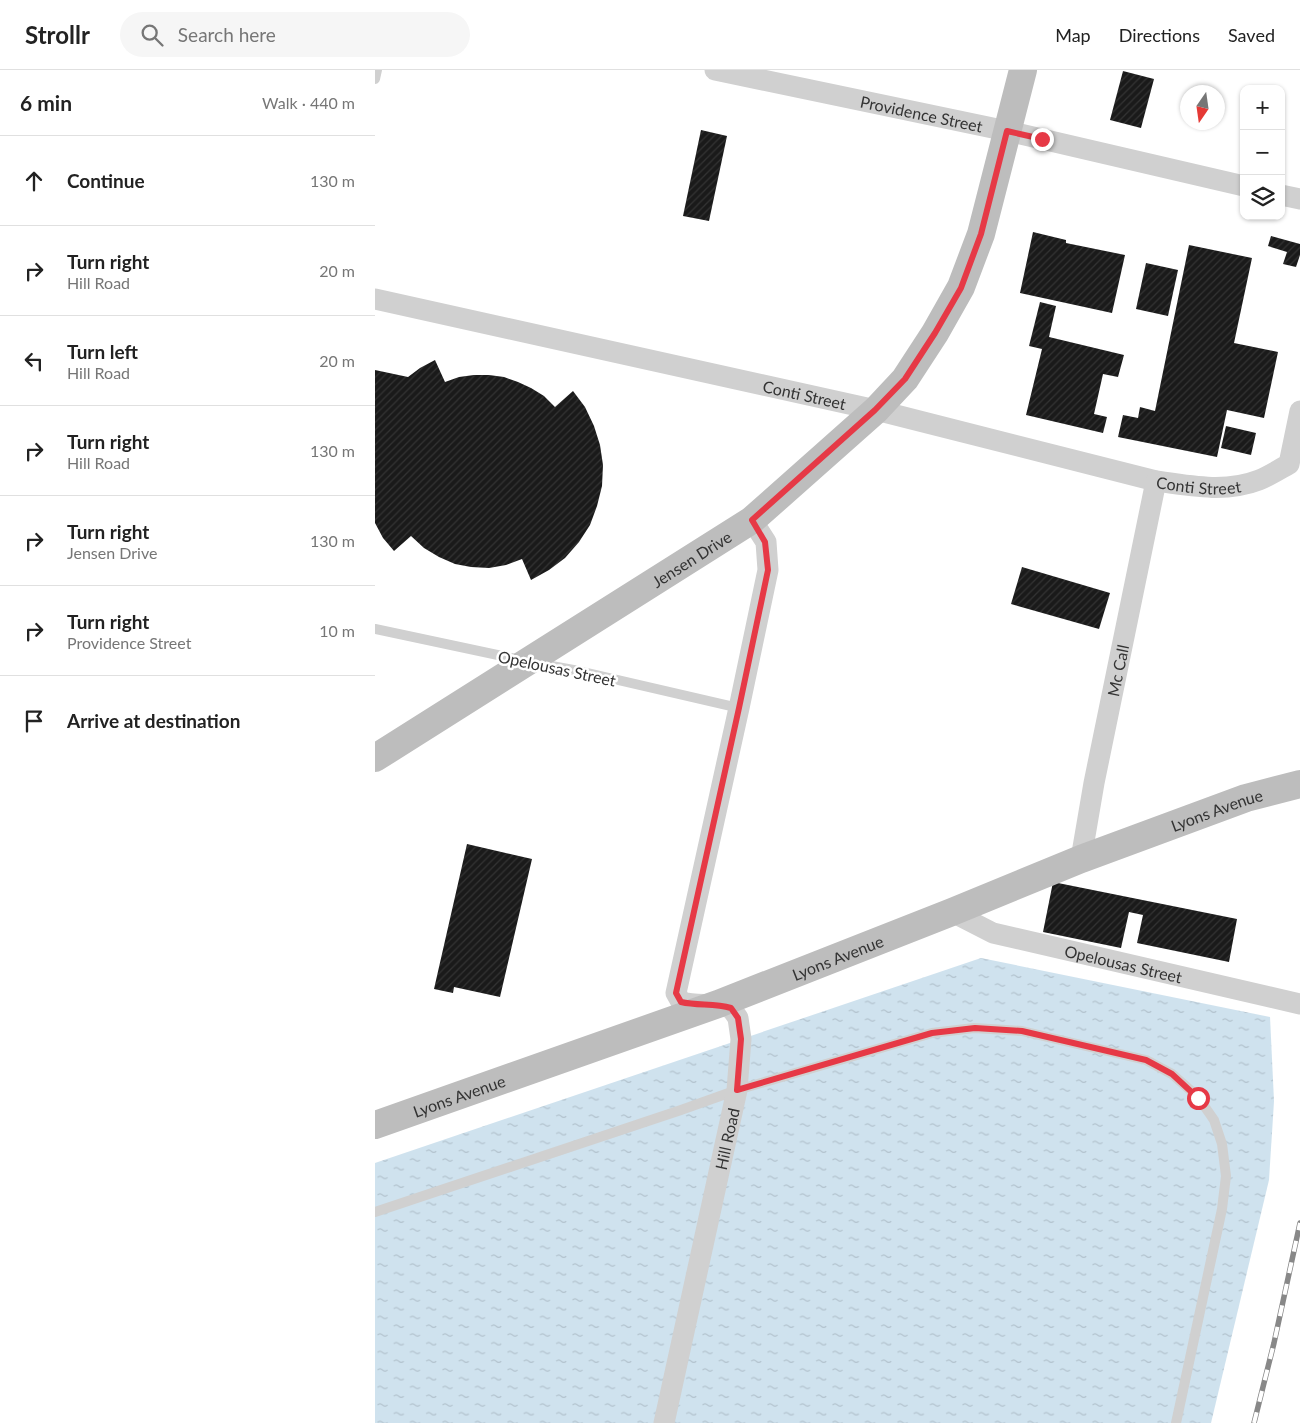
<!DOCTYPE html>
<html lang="en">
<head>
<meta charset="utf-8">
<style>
  body { margin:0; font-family:Lato,sans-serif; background:#f6f6f6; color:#222 }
  .controls { position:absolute; right:15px; top:15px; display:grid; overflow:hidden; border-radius:10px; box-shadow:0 1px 4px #0004 }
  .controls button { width:45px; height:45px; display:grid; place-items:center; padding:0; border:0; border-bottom:1px solid #e0e0e0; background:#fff; color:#222; font:25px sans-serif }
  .compass { position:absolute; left:805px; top:15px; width:45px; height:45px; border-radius:50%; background:#fff; box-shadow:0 1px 4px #0004; rotate:193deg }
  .stop { position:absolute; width:15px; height:15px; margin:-11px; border:4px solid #e63946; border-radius:50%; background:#fff }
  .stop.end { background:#e63946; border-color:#fff; box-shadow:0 1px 5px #0008 }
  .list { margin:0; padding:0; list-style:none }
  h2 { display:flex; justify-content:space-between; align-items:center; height:65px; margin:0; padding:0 20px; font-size:21px }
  h2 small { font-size:16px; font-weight:400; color:#767676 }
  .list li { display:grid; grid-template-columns:32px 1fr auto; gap:15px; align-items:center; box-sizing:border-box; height:90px; padding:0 20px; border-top:1px solid #e0e0e0 }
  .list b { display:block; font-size:19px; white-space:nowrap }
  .list p { margin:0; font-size:16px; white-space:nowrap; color:#767676 }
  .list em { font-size:16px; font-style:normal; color:#767676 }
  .icon { flex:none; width:28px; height:28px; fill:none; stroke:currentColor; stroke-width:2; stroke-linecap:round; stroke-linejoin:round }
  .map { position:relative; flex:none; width:925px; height:1353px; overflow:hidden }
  header { display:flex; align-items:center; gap:30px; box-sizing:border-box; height:70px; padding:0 25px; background:#fff; border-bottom:1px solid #e0e0e0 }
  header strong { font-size:24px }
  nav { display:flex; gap:28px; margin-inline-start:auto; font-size:18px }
  .search { width:350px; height:45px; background:#f6f6f6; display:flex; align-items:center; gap:12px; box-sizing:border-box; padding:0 18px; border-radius:28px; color:#767676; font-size:19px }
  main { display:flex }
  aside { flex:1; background:#fff }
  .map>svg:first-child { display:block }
  .water { fill:url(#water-ripples) }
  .building { fill:url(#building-hatch) }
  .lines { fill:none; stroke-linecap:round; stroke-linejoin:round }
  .lane { stroke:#d0d0d0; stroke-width:10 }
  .street { stroke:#d0d0d0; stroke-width:21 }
  .secondary { stroke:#bdbdbd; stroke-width:28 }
  .rail-casing { stroke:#888; stroke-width:5.5 }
  .rail { stroke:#fff; stroke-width:4; stroke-dasharray:11; stroke-linecap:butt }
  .route { stroke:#e63946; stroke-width:6 }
  .labels { text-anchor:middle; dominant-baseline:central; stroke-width:5; stroke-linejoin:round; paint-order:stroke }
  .street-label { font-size:16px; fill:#333; stroke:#fff }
</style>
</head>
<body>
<header>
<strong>Strollr</strong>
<div class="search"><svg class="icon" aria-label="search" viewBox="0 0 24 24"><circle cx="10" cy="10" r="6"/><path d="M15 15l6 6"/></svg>Search here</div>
<nav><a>Map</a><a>Directions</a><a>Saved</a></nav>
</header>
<main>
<aside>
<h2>6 min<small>Walk · 440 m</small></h2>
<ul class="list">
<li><svg class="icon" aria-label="ahead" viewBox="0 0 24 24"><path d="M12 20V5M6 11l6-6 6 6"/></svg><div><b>Continue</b></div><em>130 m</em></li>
<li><svg class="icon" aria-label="right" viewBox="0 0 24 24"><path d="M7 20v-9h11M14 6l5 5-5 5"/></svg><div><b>Turn right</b><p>Hill Road</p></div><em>20 m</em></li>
<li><svg class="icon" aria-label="left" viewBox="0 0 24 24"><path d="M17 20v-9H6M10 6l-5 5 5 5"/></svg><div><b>Turn left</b><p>Hill Road</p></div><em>20 m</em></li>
<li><svg class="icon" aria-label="right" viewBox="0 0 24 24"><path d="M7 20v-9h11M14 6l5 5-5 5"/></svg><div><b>Turn right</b><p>Hill Road</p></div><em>130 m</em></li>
<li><svg class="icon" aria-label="right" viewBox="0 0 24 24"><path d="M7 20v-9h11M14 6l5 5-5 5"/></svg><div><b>Turn right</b><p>Jensen Drive</p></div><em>130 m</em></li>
<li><svg class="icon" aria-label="right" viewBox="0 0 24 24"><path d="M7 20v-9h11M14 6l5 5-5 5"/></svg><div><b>Turn right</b><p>Providence Street</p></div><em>10 m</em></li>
<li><svg class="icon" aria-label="arrive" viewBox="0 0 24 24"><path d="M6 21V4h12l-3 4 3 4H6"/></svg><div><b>Arrive at destination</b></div></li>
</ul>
</aside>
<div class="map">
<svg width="925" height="1353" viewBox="0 0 925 1353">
  <defs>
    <pattern id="water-ripples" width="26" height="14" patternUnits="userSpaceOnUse" patternTransform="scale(1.25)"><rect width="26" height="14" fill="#cfe2ee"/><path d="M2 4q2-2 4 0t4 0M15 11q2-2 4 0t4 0" fill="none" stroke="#b2c2cd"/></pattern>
    <pattern id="building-hatch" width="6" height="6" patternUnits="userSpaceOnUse" patternTransform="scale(1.25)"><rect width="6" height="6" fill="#1a1a1a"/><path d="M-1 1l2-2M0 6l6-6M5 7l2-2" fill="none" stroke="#333"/></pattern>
  </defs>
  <rect width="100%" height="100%" fill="#fff"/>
  <path class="water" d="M606,888L895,947L899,1031L894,1110L836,1353H0V1093Z"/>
  <g class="building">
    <path d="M748,1L779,9L766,58L735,50Z"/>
    <path d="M326,60L352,66L334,151L308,146Z"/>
    <path d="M658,162L691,170V173L750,185L737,243L645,223Z"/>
    <path d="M896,166L925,174V185L921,197L908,194L912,182L893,176Z"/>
    <path d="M814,175L877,188L859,273L903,282L889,348L852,340L842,387L743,367L748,345L763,348L765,337L780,341Z"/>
    <path d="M771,193L803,200L793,246L761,239Z"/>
    <path d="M665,232L681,236L674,267L749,285L743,307L728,304L719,344L732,347L728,363L651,345L667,279L654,276Z"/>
    <path d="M60,290L70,312L84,307L99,305H114L129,307L143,312L156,318L169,326L180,337L198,321L210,337L219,356L225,375L228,395L227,416L222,436L215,455L204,472L190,488L174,500L156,510L147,489L131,495L114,498L96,497L80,494L64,487L49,478L36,466L19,481L8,468L0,453V300L33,307L45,298Z"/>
    <path d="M851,356L881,363L876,385L846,378Z"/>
    <path d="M647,497L735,523L724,559L636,534Z"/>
    <path d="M92,774L157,789L125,927L79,917L78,923L59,919Z"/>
    <path d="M678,812L862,849L854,892L762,873L768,845L754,842L746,878L668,862Z"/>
  </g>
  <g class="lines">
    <g class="lane">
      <path d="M0,9L2,0"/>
      <path d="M0,559L146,590"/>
      <path d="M160,593L204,601L364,638"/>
      <path d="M0,1142L306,1040L362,1020L557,963L599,958L647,961L698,973L771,990L797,1004L823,1027L839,1050L847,1074L851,1106L847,1139L801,1353"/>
    </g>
    <g class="street">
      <path id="s1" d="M340,0L632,61L869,116"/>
      <path d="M906,125L925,129"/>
      <path id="s2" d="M0,229L501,340L781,411C815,416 851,423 884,410C894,406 905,399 914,394L925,341"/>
      <path id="s3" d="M706,789L719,713L781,411"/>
      <path id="s4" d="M577,842L618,863L925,934"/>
      <path id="s5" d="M289,1353L362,1020L366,969L363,948L356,938C339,933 323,936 306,932L301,923L364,638L393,500L391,472L377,450"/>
    </g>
    <g class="secondary">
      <path id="s6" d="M0,688L377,450L501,340L530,309L560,263L586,217L606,164L648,0"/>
      <path id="s7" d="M0,1055L343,934L577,842L706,789L871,728L925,714"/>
    </g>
    <g class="rail-casing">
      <path id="rail" d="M879,1353L899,1273L925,1153"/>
    </g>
    <use href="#rail" class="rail"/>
  </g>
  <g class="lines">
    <path class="route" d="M667,69L632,61L606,164L586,218L560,263L530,309L500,340L377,450L390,472L393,500L364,638L301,923L306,932C323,936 339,933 356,938L363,948L366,969L362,1020L557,963L600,958L647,961L771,990L797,1004L823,1028"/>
  </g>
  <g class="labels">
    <g class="street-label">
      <text stroke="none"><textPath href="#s1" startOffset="211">Providence Street</textPath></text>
      <text stroke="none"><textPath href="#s2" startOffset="440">Conti Street</textPath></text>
      <text stroke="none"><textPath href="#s2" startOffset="845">Conti Street</textPath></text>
      <text stroke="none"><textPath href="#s6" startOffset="374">Jensen Drive</textPath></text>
      <text transform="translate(182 598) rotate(12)">Opelousas Street</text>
      <text stroke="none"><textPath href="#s3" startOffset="192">Mc Call</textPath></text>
      <text stroke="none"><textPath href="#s7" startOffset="899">Lyons Avenue</textPath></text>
      <text stroke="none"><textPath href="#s7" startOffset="492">Lyons Avenue</textPath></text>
      <text stroke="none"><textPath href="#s4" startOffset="180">Opelousas Street</textPath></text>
      <text stroke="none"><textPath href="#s7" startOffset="89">Lyons Avenue</textPath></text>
      <text stroke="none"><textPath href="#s5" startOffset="291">Hill Road</textPath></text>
    </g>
  </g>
</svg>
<div class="controls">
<button>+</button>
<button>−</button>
<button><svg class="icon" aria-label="layers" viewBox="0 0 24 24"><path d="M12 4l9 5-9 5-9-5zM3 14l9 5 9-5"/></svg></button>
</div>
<svg class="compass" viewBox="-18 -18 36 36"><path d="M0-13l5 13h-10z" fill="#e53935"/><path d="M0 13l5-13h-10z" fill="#767676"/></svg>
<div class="stop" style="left:823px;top:1028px"></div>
<div class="stop end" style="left:667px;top:69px"></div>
</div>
</main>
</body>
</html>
